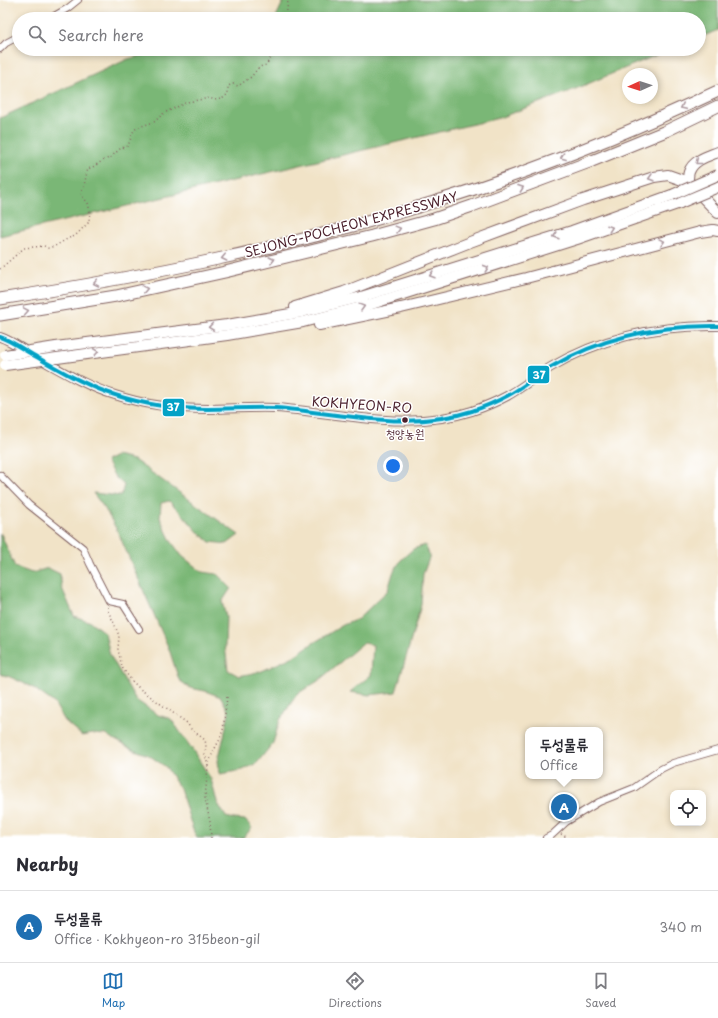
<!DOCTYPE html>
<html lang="en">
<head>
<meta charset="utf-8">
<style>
  body { margin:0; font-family:"Playpen Sans","Poor Story",sans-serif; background:#f2f2f3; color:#2b2b33 }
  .controls { position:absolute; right:12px; bottom:12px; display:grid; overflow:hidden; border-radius:8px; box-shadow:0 2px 6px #0003 }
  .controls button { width:36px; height:36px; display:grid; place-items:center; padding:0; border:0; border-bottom:1px solid #e1e1e2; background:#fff; color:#2b2b33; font:20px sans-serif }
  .compass { position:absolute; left:622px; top:68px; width:36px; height:36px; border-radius:50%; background:#fff; box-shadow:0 2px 6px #0003; rotate:267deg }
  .you { position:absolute; left:393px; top:466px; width:14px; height:14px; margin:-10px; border:3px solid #fff; border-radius:50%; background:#1a73e8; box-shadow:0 0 0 6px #1a73e833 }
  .badge { display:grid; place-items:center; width:26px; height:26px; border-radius:50%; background:#1f6fb2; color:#fff; font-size:13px; font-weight:700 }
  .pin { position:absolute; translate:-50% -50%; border:2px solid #fff; box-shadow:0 1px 4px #0006 }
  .popup { position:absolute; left:525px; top:727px; width:78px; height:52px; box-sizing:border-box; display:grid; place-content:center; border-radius:8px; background:#fff; filter:drop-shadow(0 1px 3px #0005); font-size:13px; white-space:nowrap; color:#7c7c81 }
  .popup b { font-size:15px; color:#2b2b33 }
  .popup::after { content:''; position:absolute; left:50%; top:100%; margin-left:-8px; border:8px solid transparent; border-top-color:#fff }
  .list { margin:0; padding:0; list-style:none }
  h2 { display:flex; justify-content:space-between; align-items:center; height:52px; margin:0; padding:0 16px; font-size:17px }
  h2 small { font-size:13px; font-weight:400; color:#7c7c81 }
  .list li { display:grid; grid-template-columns:26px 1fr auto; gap:12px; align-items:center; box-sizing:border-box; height:72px; padding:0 16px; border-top:1px solid #e1e1e2 }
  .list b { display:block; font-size:15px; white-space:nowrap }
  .list p { margin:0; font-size:13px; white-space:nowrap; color:#7c7c81 }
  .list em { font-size:13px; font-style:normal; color:#7c7c81 }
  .icon { flex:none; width:22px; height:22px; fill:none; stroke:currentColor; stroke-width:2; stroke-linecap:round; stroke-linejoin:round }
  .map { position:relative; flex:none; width:718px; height:838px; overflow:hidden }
  .search { position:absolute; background:#fff; box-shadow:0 2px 6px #0003; left:12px; right:12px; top:12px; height:44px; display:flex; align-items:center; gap:10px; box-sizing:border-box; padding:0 14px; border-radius:22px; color:#7c7c81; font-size:15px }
  .sheet { height:124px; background:#fff }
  nav { display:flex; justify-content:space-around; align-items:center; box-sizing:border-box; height:56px; border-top:1px solid #e1e1e2; background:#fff; font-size:11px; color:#7c7c81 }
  nav a { display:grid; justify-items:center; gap:2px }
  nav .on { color:#1f6fb2 }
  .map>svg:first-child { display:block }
  .forest { fill:#7ab776; stroke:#626b50 }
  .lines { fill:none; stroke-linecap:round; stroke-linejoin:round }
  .minor-casing { stroke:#846462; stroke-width:8 }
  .secondary-casing { stroke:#846462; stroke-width:10 }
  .trunk-casing { stroke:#846462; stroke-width:12 }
  .motorway-casing { stroke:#846462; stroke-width:13 }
  .path { stroke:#846462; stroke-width:1.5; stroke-dasharray:1 3; stroke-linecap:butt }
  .minor { stroke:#fff; stroke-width:6 }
  .secondary { stroke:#fff; stroke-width:8 }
  .trunk { stroke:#fff; stroke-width:10 }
  .motorway { stroke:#fff; stroke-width:11 }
  .trunk-bridge-casing { stroke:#846462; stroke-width:12; stroke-linecap:butt }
  .trunk-bridge { stroke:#fff; stroke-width:10 }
  .bus-1-casing { stroke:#fff; stroke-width:7 }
  .bus-1 { stroke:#04a2c6; stroke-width:4 }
  .oneway { stroke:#ae9aa0 }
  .bus-dot { fill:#4a1f2b; stroke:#fff; stroke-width:1.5 }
  .labels { text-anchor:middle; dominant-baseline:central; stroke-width:3; stroke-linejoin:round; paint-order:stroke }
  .bus-label { font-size:12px; fill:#4a1f2b; stroke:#fff }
  .street-label { font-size:13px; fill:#4a1f2b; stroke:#fff }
  .line-badge { stroke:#fff; stroke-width:1.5 }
  .badge-label { font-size:11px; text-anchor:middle; font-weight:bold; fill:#fff }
</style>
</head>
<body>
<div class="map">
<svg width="718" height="838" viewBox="0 0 718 838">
  <rect width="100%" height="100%" fill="#fff"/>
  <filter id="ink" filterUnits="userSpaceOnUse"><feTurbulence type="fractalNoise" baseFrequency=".025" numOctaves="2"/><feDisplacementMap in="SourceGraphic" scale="8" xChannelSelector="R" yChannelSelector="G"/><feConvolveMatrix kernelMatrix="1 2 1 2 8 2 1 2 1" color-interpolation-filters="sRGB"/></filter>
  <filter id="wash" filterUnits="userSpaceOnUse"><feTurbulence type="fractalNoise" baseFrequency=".012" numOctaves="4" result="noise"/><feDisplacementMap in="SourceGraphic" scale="16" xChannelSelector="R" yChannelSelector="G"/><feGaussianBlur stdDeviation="0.9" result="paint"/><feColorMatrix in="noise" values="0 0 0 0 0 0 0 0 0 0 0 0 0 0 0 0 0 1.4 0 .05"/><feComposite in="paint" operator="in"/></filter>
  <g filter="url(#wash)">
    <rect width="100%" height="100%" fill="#f1e3c7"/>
    <g class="forest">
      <path d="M284,0H718V30L699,38V19H275Z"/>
      <path d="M167,49H671L573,90L499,118L0,236V118L128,59Z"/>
      <path d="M116,456L134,460L239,535L227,544L210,542L199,533L184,516L169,501L161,503L160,518L171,541L182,556L202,572L217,574L231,588L222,602L226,617L225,646L228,670L239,676L262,671L294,656L310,645L343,625L358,619L388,590L393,573L401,560L413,549L425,545L430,556L423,574L421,605L396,692L369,695L350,692L371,675L373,645L363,643L318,681L297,694L280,720L273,743L257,763L243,770L220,774L218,761L224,736L229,712L221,697L205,691L190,688L179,680L169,649L117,530L105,509L93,493L121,496L124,485L115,477L106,461Z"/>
      <path d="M0,533L1,534L15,567L32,573L48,568L60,574L62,588L74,616L91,622L105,633L110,655L136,700L158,715L171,719L192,749L211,779L217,802L226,817L234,819L245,820L252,828L243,838H197L193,830L180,789L166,767L150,756L128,747L106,735L92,734L82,736L65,721L54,703L32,687L10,677L0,674Z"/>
    </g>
  </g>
  <g filter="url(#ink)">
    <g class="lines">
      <g class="minor-casing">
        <g id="minor">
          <path d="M49,19L68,8L78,0"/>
          <path d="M0,49L6,43L19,36"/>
          <path d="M0,475L29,505L83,548L90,564L109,601L123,604L139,629"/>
          <path d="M546,838L552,835L566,822L599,802L634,788L661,769L673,763L718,750"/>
        </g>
      </g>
      <g class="secondary-casing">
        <path id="secondary" d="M0,337C12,341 22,349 33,355C60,370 86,386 115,395C145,405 176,409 208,409C231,409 253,407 276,408C341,413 408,432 472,411C484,407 496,402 507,396C522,388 536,376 551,367C602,337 659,325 718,326"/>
      </g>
      <g class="trunk-casing">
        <g id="trunk">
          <path d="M688,182C688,179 688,175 689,172C693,160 708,156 718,152"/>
          <path d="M295,307L344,292L470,242L583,200L654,177L668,175L688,182L718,213"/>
          <path d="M319,325L401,308L526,278L700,232L713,230L718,231"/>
          <path d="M56,347L227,325L302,312L361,297L572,231L672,195"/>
          <path d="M57,358L227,335L303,322L365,306L577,239L680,203"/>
        </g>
      </g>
      <g class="motorway-casing">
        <g id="motorway">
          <path d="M0,299C146,276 293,247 434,202C531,172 626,134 718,91"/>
          <path d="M0,315L116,296L225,272L372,236L434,219L472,206L592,161L666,131L718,106"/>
        </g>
      </g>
      <g class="path">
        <path d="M286,19L288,0"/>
        <path d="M0,269L24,248L44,246L48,248L55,246L69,238L75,236L88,223L89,220L90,212L88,203L81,195C85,186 85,178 88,169L93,167L102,161L111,157L121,148L128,146L134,130L139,127L154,122L164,113L187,102L210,98L214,100L222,99L228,94V86L233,84L238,86L251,77L259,67L266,65L270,59L272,49"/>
        <path d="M108,607V611L114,623L119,636L118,649L121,663L123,669L132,681L140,689L187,723L191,729L205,740L206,745L205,754L208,766"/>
        <path d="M561,834L568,838"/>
        <path d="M211,838L210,822L205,798L208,766L213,752L219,741L223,730L227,697"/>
      </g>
      <use href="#minor" class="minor"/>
      <use href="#secondary" class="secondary"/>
      <use href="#trunk" class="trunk"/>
      <use href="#motorway" class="motorway"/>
      <g class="trunk-bridge-casing">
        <g id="trunk-bridge">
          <path d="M672,195L718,175"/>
          <path d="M680,203L718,187"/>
          <path d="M5,355L56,347"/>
          <path d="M5,365L57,358"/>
        </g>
      </g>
      <use href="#trunk-bridge" class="trunk-bridge"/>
      <g class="bus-1-casing">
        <path id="bus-1" d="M0,337C12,341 22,349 33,355C60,370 86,386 115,395C145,405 176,409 208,409C231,409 253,407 276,408C341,413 408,432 472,411C484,407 496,402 507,396C522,388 536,376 551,367C602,337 659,325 718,326"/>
      </g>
      <use href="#bus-1" class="bus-1"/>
    </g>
    <defs><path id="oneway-chevron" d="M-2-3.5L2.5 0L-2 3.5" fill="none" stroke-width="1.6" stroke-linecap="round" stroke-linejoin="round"/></defs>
    <g class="oneway">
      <use href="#oneway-chevron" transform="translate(683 107) rotate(155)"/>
      <use href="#oneway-chevron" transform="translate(563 157) rotate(159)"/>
      <use href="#oneway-chevron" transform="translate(698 162) rotate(141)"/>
      <use href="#oneway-chevron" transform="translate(651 178) rotate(164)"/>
      <use href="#oneway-chevron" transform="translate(521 188) rotate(-20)"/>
      <use href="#oneway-chevron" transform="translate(610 228) rotate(-19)"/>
      <use href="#oneway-chevron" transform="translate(398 229) rotate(-15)"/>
      <use href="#oneway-chevron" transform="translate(556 236) rotate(163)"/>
      <use href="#oneway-chevron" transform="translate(662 242) rotate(-15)"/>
      <use href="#oneway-chevron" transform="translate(224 258) rotate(167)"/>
      <use href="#oneway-chevron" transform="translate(272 260) rotate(-14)"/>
      <use href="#oneway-chevron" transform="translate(486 268) rotate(-18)"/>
      <use href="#oneway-chevron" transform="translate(432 275) rotate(163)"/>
      <use href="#oneway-chevron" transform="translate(96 283) rotate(170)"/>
      <use href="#oneway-chevron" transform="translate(145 289) rotate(-13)"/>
      <use href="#oneway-chevron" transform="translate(362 307) rotate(-15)"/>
      <use href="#oneway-chevron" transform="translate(26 311) rotate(-10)"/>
      <use href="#oneway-chevron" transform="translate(211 327) rotate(172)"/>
      <use href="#oneway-chevron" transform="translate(96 352) rotate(-8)"/>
    </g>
  </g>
  <circle class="bus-dot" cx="405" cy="420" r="3.5"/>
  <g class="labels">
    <g class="bus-label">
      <text x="405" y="433">청양농원</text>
    </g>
    <g class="street-label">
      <text transform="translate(351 224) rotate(-15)">SEJONG-POCHEON EXPRESSWAY</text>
      <text transform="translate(362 404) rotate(4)">KOKHYEON-RO</text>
    </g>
  </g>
  <g class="line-badge">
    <rect x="527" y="365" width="23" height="19" rx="4" fill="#04a2c6"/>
    <rect x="162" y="398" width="23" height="19" rx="4" fill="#04a2c6"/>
  </g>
  <g class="badge-label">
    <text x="539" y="379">37</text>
    <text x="173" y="411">37</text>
  </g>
</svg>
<div class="controls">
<button><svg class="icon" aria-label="locate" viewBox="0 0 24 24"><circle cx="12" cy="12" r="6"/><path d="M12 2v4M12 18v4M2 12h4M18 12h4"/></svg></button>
</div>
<svg class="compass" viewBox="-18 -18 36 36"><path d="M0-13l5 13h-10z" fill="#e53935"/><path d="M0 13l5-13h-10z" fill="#7c7c81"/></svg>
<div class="you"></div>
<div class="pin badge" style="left:564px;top:807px">A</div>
<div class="popup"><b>두성물류</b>Office</div>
<div class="search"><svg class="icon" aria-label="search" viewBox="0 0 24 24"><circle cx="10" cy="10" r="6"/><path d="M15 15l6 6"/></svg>Search here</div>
</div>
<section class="sheet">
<h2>Nearby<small></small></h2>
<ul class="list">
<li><span class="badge">A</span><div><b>두성물류</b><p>Office · Kokhyeon-ro 315beon-gil</p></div><em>340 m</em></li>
</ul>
</section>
<nav>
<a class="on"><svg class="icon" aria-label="map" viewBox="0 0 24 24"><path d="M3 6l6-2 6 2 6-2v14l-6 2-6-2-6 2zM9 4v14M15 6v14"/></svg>Map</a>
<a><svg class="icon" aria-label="directions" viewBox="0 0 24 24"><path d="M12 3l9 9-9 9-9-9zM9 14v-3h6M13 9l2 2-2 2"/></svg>Directions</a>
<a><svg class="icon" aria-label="saved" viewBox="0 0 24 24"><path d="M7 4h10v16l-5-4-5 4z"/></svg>Saved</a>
</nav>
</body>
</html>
